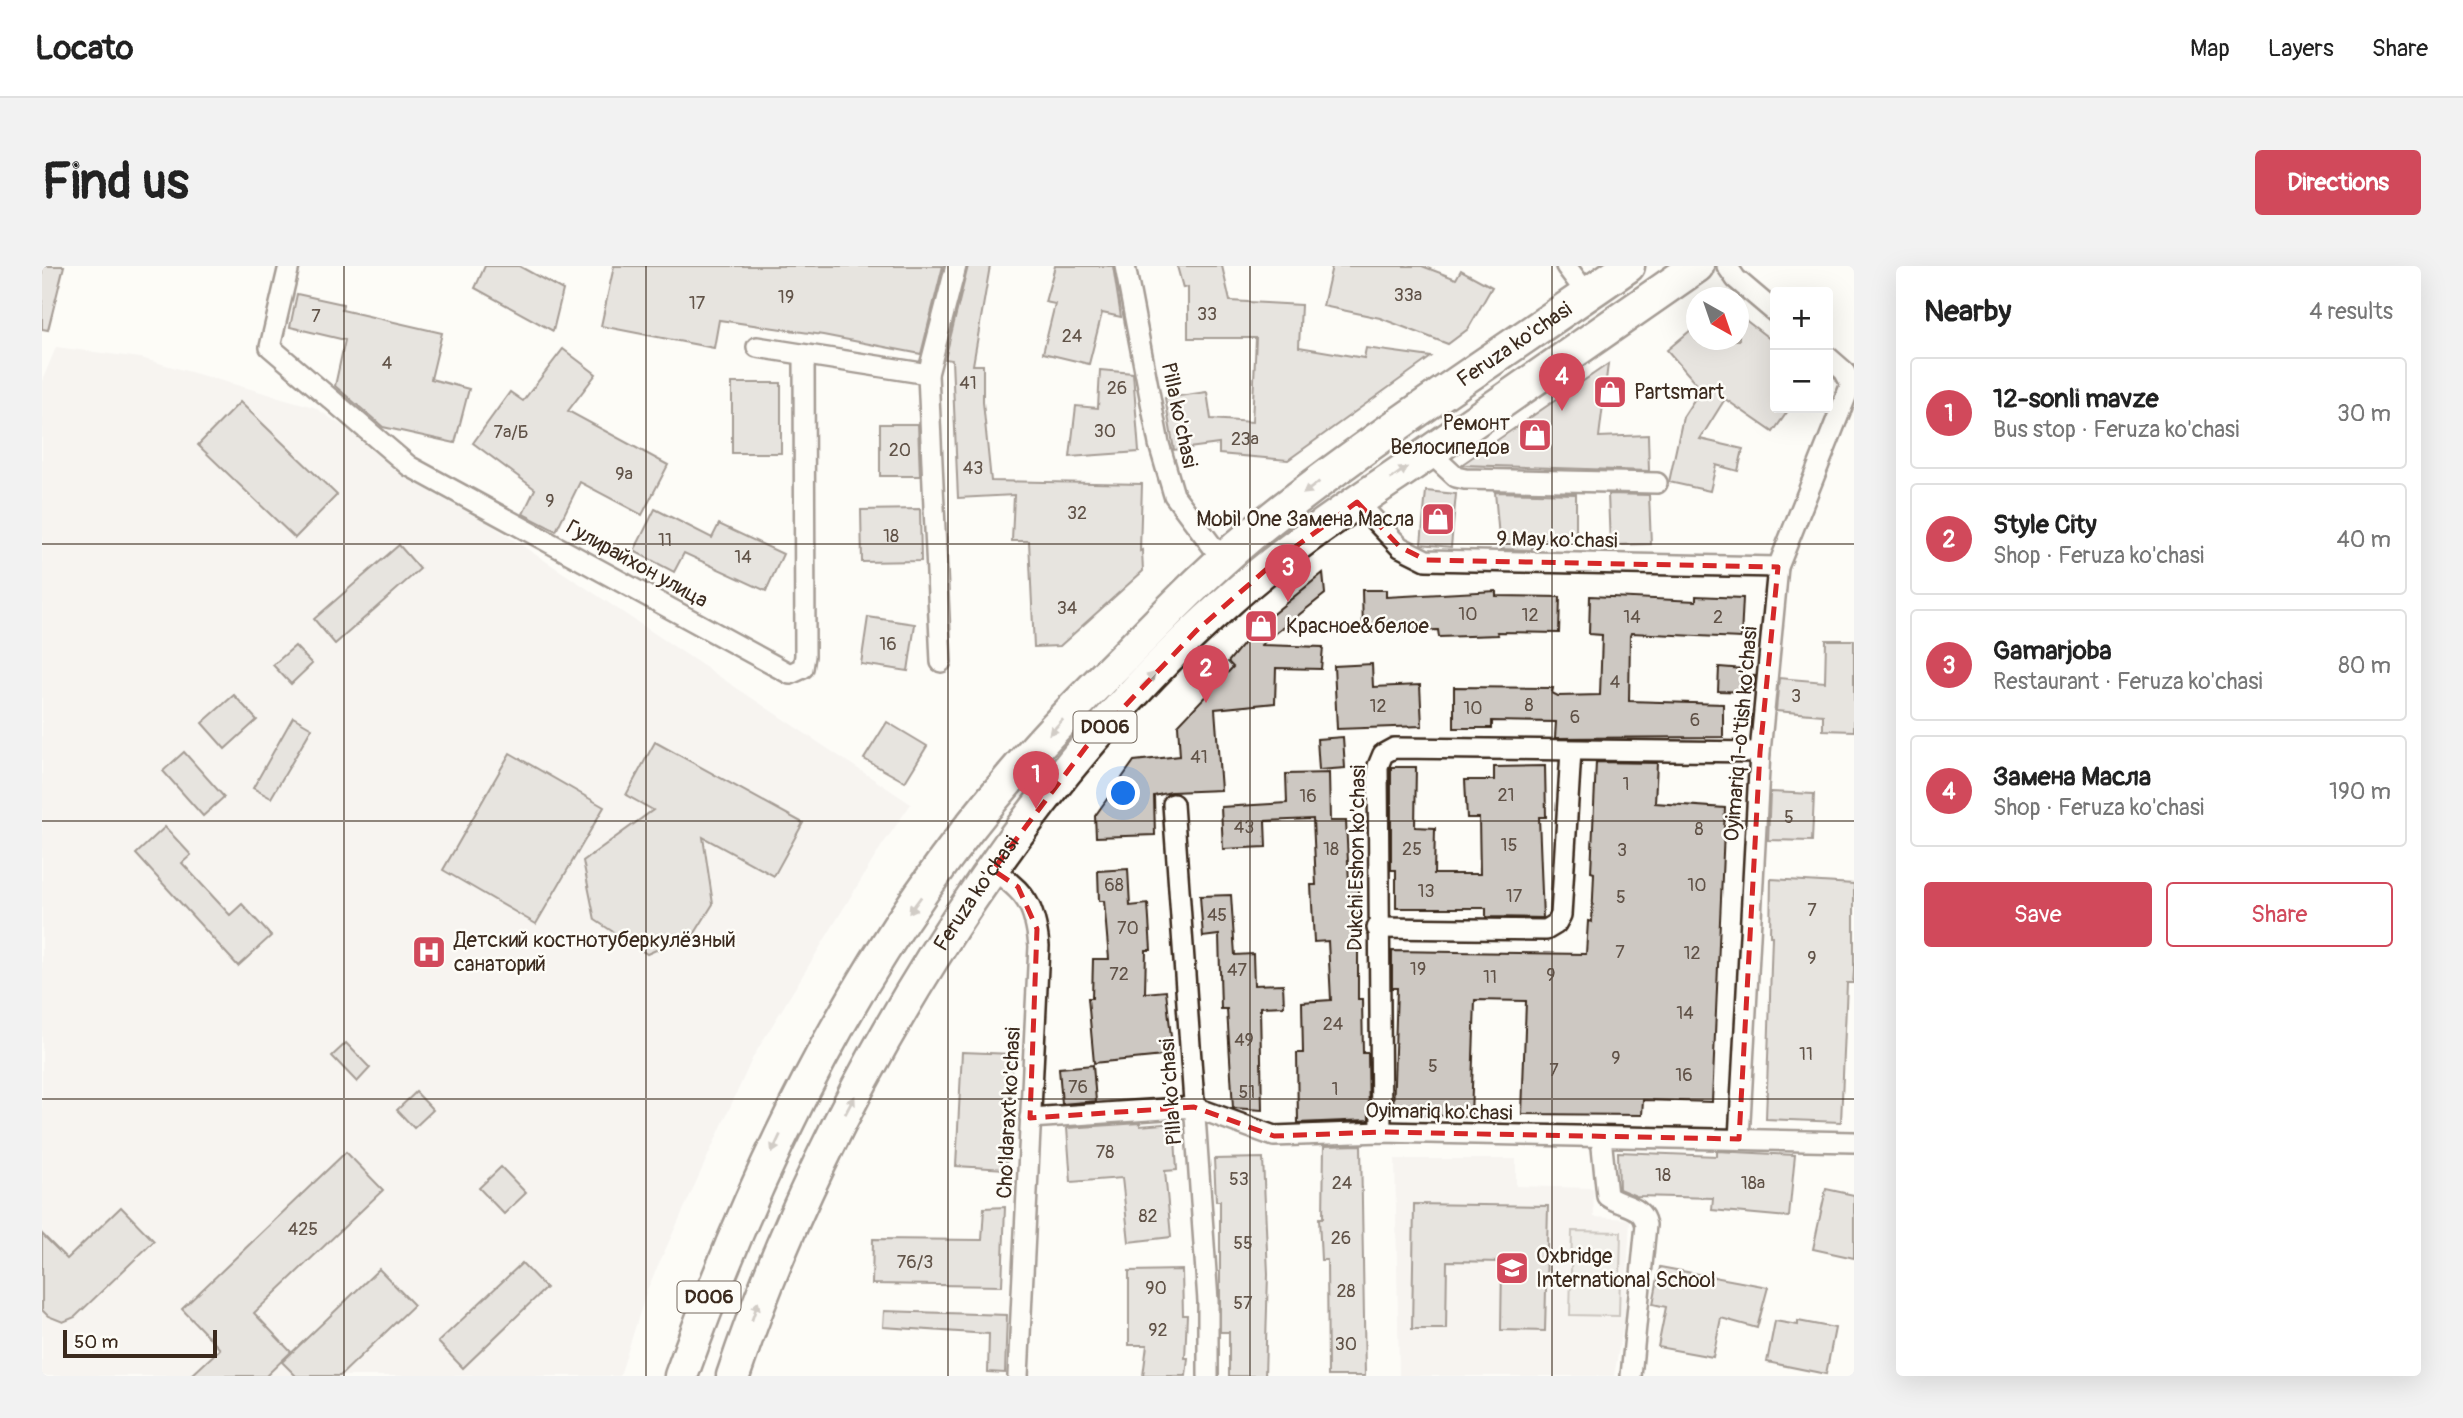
<!DOCTYPE html>
<html lang="en">
<head>
<meta charset="utf-8">
<style>
  body { margin:0; font-family:Pangolin,sans-serif; background:#f2f2f2; color:#222 }
  .controls { position:absolute; right:21px; top:21px; display:grid; overflow:hidden; border-radius:7px; box-shadow:0 7px 28px #0002 }
  .controls button { width:63px; height:63px; display:grid; place-items:center; padding:0; border:0; border-bottom:2px solid #e0e0e0; background:#fff; color:#222; font:35px sans-serif }
  .compass { position:absolute; left:1644px; top:21px; width:63px; height:63px; border-radius:50%; background:#fff; box-shadow:0 7px 28px #0002; rotate:140deg }
  .scale { position:absolute; left:21px; bottom:18px; width:154px; box-sizing:border-box; padding-left:7px; border:4px solid #3b2a1e; border-top:0; font-size:19px; line-height:24px; white-space:nowrap; color:#3b2a1e; -webkit-text-stroke:5px #fdfcf7; paint-order:stroke }
  .you { position:absolute; left:1082px; top:528px; width:24px; height:24px; margin:-18px; border:5px solid #fff; border-radius:50%; background:#1a73e8; box-shadow:0 0 0 10px #1a73e833 }
  .badge { display:grid; place-items:center; width:46px; height:46px; border-radius:50%; background:#d1495b; color:#fff; font-size:23px; font-weight:700 }
  .pin { position:absolute; translate:-50% -58px; filter:drop-shadow(0 2px 4px #0008) }
  .pin::after { content:''; position:absolute; top:37px; width:24px; height:21px; background:inherit; clip-path:polygon(0 0,100% 0,50% 100%) }
  .list { margin:0; padding:0; list-style:none }
  h2 { display:flex; justify-content:space-between; align-items:center; height:91px; margin:0; padding:0 28px; font-size:30px }
  h2 small { font-size:23px; font-weight:400; color:#767676 }
  .list li { display:grid; grid-template-columns:46px 1fr auto; gap:21px; align-items:center; box-sizing:border-box; height:112px; margin:0 14px 14px; padding:0 14px; border:2px solid #e0e0e0; border-radius:7px }
  .list b { display:block; font-size:26px; white-space:nowrap }
  .list p { margin:0; font-size:23px; white-space:nowrap; color:#767676 }
  .list em { font-size:23px; font-style:normal; color:#767676 }
  .actions { display:flex; gap:14px; padding:21px 28px }
  .actions a { flex:1; padding:16px 0; border:2px solid #d1495b; border-radius:7px; text-align:center; font-size:24px; color:#d1495b }
  .actions .main { background:#d1495b; color:#fff }
  .map { position:relative; flex:none; width:1812px; height:1110px; overflow:hidden; border-radius:7px }
  header { display:flex; align-items:center; gap:42px; box-sizing:border-box; height:98px; padding:0 35px; background:#fff; border-bottom:2px solid #e0e0e0 }
  header strong { font-size:33px }
  nav { display:flex; gap:38px; margin-inline-start:auto; font-size:24px }
  .intro { display:flex; align-items:center; justify-content:space-between; box-sizing:border-box; height:168px; padding:0 42px }
  h1 { margin:0; font-size:49px }
  .button { padding:18px 32px; border-radius:7px; background:#d1495b; color:#fff; font-size:24px; font-weight:700 }
  main { display:flex; gap:42px; padding:0 42px }
  aside { flex:1; background:#fff; border-radius:7px; box-shadow:0 7px 28px #0002 }
  .map>svg:first-child { display:block }
  .built { fill:#efece7 }
  .green { fill:#e1ded7; stroke:#8e847a; stroke-width:2 }
  .building { fill:#cdc8c2; stroke:#3b2a1e; stroke-width:2 }
  .lines { fill:none; stroke-linecap:round; stroke-linejoin:round }
  .street-casing { stroke:#3b2a1e; stroke-width:24 }
  .primary-casing { stroke:#3b2a1e; stroke-width:37 }
  .street { stroke:#fdfcf7; stroke-width:19 }
  .primary { stroke:#fdfcf7; stroke-width:32 }
  .oneway { fill:#9c938a }
  .marked { fill:none; stroke:#d62828; stroke-width:5; stroke-dasharray:14 9; stroke-linejoin:round }
  .grid { fill:none; stroke:#3b2a1e; stroke-width:2; stroke-opacity:0.55 }
  .labels { text-anchor:middle; dominant-baseline:central; stroke-width:5; stroke-linejoin:round; paint-order:stroke }
  .number-label { font-size:18px; fill:#605247 }
  .shield { fill:#fdfcf7; stroke:#75695f; stroke-width:2 }
  .shield-label { font-size:19px; font-weight:bold; fill:#3b2a1e }
  .street-label { font-size:21px; fill:#3b2a1e; stroke:#fdfcf7 }
  .poi-label { font-size:21px; fill:#3b2a1e; stroke:#fdfcf7; text-anchor:start }
</style>
</head>
<body>
<header>
<strong>Locato</strong>
<nav><a>Map</a><a>Layers</a><a>Share</a></nav>
</header>
<div class="intro"><h1>Find us</h1><a class="button">Directions</a></div>
<main>
<div class="map">
<svg width="1812" height="1110" viewBox="0 0 1812 1110">
  <rect width="100%" height="100%" fill="#fdfcf7"/>
  <filter id="ink" filterUnits="userSpaceOnUse"><feTurbulence type="fractalNoise" baseFrequency=".0143" numOctaves="2"/><feDisplacementMap in="SourceGraphic" scale="14" xChannelSelector="R" yChannelSelector="G"/><feConvolveMatrix kernelMatrix="1 2 1 2 8 2 1 2 1" color-interpolation-filters="sRGB"/></filter>
  <g filter="url(#ink)">
    <g class="built">
      <path d="M14,81L99,92L272,141L869,538L839,581L711,791L605,1024L578,1110H0V115Z"/>
      <path d="M1353,893H1474V920L1551,922L1552,951L1588,953L1583,1051L1572,1110H1357Z"/>
    </g>
    <path class="green" d="M1530,965L1579,966L1577,1050L1528,1049Z"/>
    <g class="building">
      <path d="M0,0H22L6,64L0,63Z"/>
      <path d="M443,0H477L521,24L511,65L433,22Z"/>
      <path d="M572,0H901L879,88L781,69L677,54L672,82L559,60Z"/>
      <path d="M926,0H948L931,99H941V136L949,215L1100,218L1098,285L1100,284L1101,305L1018,380L992,381L987,275H970L972,229L916,232L910,94L903,93Z"/>
      <path d="M1013,0H1071L1079,51L1060,47L1047,98L1001,87L1013,38L1003,36Z"/>
      <path d="M1135,0H1180L1188,35L1259,39L1257,81L1322,92L1324,82L1389,91L1246,194L1177,188V178L1132,184L1123,132L1165,126L1169,153L1210,156L1214,72H1146V21L1141,22Z"/>
      <path d="M1290,0H1380L1414,13L1419,4L1450,21L1426,63L1406,78L1338,52L1281,40Z"/>
      <path d="M255,28L301,38L300,44L400,67L389,113L427,123L413,177L341,161L293,120L303,74L248,61Z"/>
      <path d="M1697,49L1733,77V142H1748L1731,166L1683,133L1658,173L1701,183L1696,205L1674,199L1668,225L1627,216L1641,151L1659,123L1625,84L1655,59V74H1697Z"/>
      <path d="M521,83L554,108L526,145L626,199L600,249L538,216L514,265L481,248L493,223L431,177L468,126L481,135Z"/>
      <path d="M1566,98L1557,171L1606,169L1607,205L1419,199Z"/>
      <path d="M1058,104L1091,107L1097,186L1028,191L1034,140L1056,142Z"/>
      <rect x="690" y="117" width="49" height="70"/>
      <path d="M198,136L295,229L253,272L156,179Z"/>
      <path d="M838,158H876L878,210H838Z"/>
      <path d="M1384,225L1414,228L1409,281L1379,278Z"/>
      <path d="M1453,226L1534,228V273H1490V284L1458,283Z"/>
      <path d="M1566,228L1607,229L1609,278L1568,279Z"/>
      <path d="M613,243L670,272L677,258L741,288L724,325L642,287L632,306L592,285Z"/>
      <path d="M878,243L879,295L820,296L819,244Z"/>
      <path d="M357,279L378,303L293,378L272,353Z"/>
      <path d="M1281,307L1283,328L1219,379L1281,381L1279,403L1234,402L1233,437L1173,443L1179,524L1129,526L1112,530L1113,569L1054,571L1053,550L1092,495L1138,490L1136,459L1191,401L1186,396L1215,361Z"/>
      <path d="M1320,324H1344V331L1454,325V330L1518,331L1517,367L1455,366L1456,369L1397,371L1396,364L1321,365Z"/>
      <path d="M1548,330L1654,335V330L1701,332L1699,372L1589,367L1588,370L1587,435L1681,438V471L1513,472L1514,456L1450,455V462H1412V421L1511,422L1510,427L1516,430L1558,429L1560,369L1547,368Z"/>
      <path d="M826,351L873,358L866,405L819,398Z"/>
      <path d="M1784,374H1812V465L1781,464V449L1734,445L1737,412L1783,416Z"/>
      <path d="M253,380L270,398L249,418L231,399Z"/>
      <path d="M1330,398L1331,421L1378,419L1380,460L1295,463L1292,400Z"/>
      <path d="M1677,401L1702,403L1701,409L1713,410L1711,426L1676,425Z"/>
      <path d="M192,429L215,454L183,483L160,457Z"/>
      <path d="M251,451L270,462L229,532L211,522Z"/>
      <path d="M845,456L885,480L863,516L822,493Z"/>
      <path d="M1301,471L1303,502L1277,504L1275,473Z"/>
      <path d="M613,476L761,557L732,610L661,571L671,638L653,667L605,688L553,654L541,595L611,544L584,529Z"/>
      <path d="M142,486L182,531L161,550L121,505Z"/>
      <path d="M468,487L562,541L494,658L401,604Z"/>
      <path d="M1554,496L1615,497L1613,537L1683,542L1670,836L1601,834L1600,849L1480,848L1484,735L1433,734L1429,851L1351,848L1355,722H1350V685L1544,688L1546,655L1550,656L1552,607L1549,606Z"/>
      <path d="M1503,500L1504,551H1497L1501,652L1444,651V642H1354V604H1349V501H1374L1373,561L1393,562L1392,608H1438L1437,552H1425L1423,514H1452V501Z"/>
      <path d="M1287,507L1288,555H1304L1307,617H1316V733H1320L1321,787H1326L1327,854L1256,857L1255,787H1261L1260,736L1289,734L1286,675L1272,676L1269,619H1274L1271,553L1223,555L1224,581L1181,583L1179,541L1245,537L1244,508Z"/>
      <path d="M1728,526L1772,528L1770,575L1726,574Z"/>
      <path d="M123,561L149,589L140,597L188,649L200,638L229,670L196,700L94,588Z"/>
      <path d="M1086,603L1088,640L1106,638L1109,684H1104L1103,727L1124,725L1131,789L1052,797L1046,732H1050L1051,693H1067L1062,635H1057L1056,605Z"/>
      <path d="M1729,613L1812,618V705L1811,717H1805L1799,856L1724,853L1730,670H1728Z"/>
      <path d="M1189,629L1193,689L1211,688L1212,719L1241,718L1242,740L1218,741L1220,844L1191,842L1185,743H1179L1177,669L1161,671L1158,630Z"/>
      <path d="M304,777L328,802L315,816L290,790Z"/>
      <path d="M920,786L971,788L964,903L914,900Z"/>
      <path d="M1051,799L1054,835L1020,838L1017,802Z"/>
      <path d="M374,826L391,844L372,862L355,844Z"/>
      <path d="M1098,857V860L1132,857L1135,904L1123,905L1129,971L1087,976L1080,912L1029,916L1025,862Z"/>
      <path d="M1319,879L1323,1110H1286L1285,994H1279L1277,952H1281L1282,880Z"/>
      <path d="M1675,885L1753,889L1747,951L1670,944L1671,932L1594,930L1577,923L1576,886L1675,890Z"/>
      <path d="M304,886L341,924L212,1047L249,1086L224,1110H149L178,1083L140,1043Z"/>
      <path d="M1221,892L1226,1008L1223,1110H1187V1066H1178V935H1174L1172,893Z"/>
      <path d="M459,901L484,927L462,948L437,922Z"/>
      <path d="M1784,923L1812,929V992L1771,983Z"/>
      <path d="M1372,938L1506,940L1503,1065L1459,1064L1460,996L1405,995L1404,1063H1370Z"/>
      <path d="M79,941L112,975L33,1051L21,1056L6,1050L0,1044V968L25,993Z"/>
      <path d="M963,941L960,1020L830,1018L831,973L940,974L942,942Z"/>
      <path d="M480,997L504,1022L421,1102L396,1076Z"/>
      <path d="M1618,1001L1726,1021L1715,1062L1679,1052L1671,1091L1616,1081L1624,1041L1611,1038Z"/>
      <path d="M337,1003L372,1039L298,1110H254L240,1096Z"/>
      <path d="M1140,1004L1141,1049H1145L1143,1092H1146L1144,1110H1101L1105,1079H1087V1005Z"/>
      <path d="M842,1045L965,1049L963,1107L946,1106L947,1068L841,1061Z"/>
      <path d="M1733,1055L1756,1059V1055L1793,1062L1784,1108L1725,1096Z"/>
    </g>
    <g class="lines">
      <g class="street-casing">
        <g id="street">
          <path d="M247,0L228,81L367,200L748,408L761,402L763,390L762,89"/>
          <path d="M1083,0L1117,178L1132,229L1180,293"/>
          <path d="M1524,0L1545,28"/>
          <path d="M1685,0L1694,13L1733,46"/>
          <path d="M715,81L886,108"/>
          <path d="M1387,186L1414,211L1423,213L1615,217"/>
          <path d="M1315,236L1358,281L1384,294L1736,301"/>
          <path d="M899,396L886,108L914,0"/>
          <path d="M1131,538L1166,1035V1110"/>
          <path d="M951,604C984,626 993,640 997,680L976,1110"/>
          <path d="M1335,662L1504,664L1514,658L1519,649L1529,485"/>
          <path d="M988,852L1152,841L1232,870L1339,866L1812,876"/>
          <path d="M1339,866L1336,500L1341,488L1352,482L1718,486"/>
          <path d="M1559,871L1565,930C1580,941 1600,938 1604,959L1589,1110"/>
          <path d="M1697,873L1718,486L1736,301L1809,118L1802,105L1786,91"/>
        </g>
      </g>
      <g class="primary-casing">
        <g id="primary">
          <path id="s1" d="M639,1110C717,893 822,679 975,504C1007,466 1043,430 1078,395C1127,345 1176,294 1231,251C1344,162 1467,83 1586,0"/>
          <path id="s2" d="M691,1110C784,833 967,528 1187,334C1249,278 1320,233 1388,186C1477,124 1566,62 1655,0"/>
        </g>
      </g>
      <use href="#street" class="street"/>
      <use href="#primary" class="primary"/>
    </g>
    <defs><path id="oneway-solid" d="M-6-.8H1V-3.2L6.5 0L1 3.2V.8H-6Z" transform="scale(1.75)"/></defs>
    <g class="oneway">
      <use href="#oneway-solid" transform="translate(1357 207) rotate(-35)"/>
      <use href="#oneway-solid" transform="translate(1269 222) rotate(143)"/>
      <use href="#oneway-solid" transform="translate(1106 414) rotate(-46)"/>
      <use href="#oneway-solid" transform="translate(1014 461) rotate(133)"/>
      <use href="#oneway-solid" transform="translate(873 639) rotate(126)"/>
      <use href="#oneway-solid" transform="translate(808 839) rotate(-62)"/>
      <use href="#oneway-solid" transform="translate(734 878) rotate(115)"/>
      <use href="#oneway-solid" transform="translate(713 1045) rotate(-71)"/>
    </g>
  </g>
  <path d="M0 0H1812V1110H0ZM1315,236L1358,281L1384,294L1736,301L1718,486L1697,873L1339,866L1232,870L1152,841L988,852L995,663L976,621L951,604L1044,481L1154,365L1235,294Z" fill="#fdfcf7" fill-opacity=".55" fill-rule="evenodd"/>
  <path class="marked" d="M1315,236L1358,281L1384,294L1736,301L1718,486L1697,873L1339,866L1232,870L1152,841L988,852L995,663L976,621L951,604L1044,481L1154,365L1235,294Z"/>
  <path class="grid" d="M302,0V1110M604,0V1110M906,0V1110M1208,0V1110M1510,0V1110M0,278H1812M0,555H1812M0,833H1812"/>
  <defs>
    <g id="shop-square" transform="scale(1.75)"><rect x="-9" y="-9" width="18" height="18" rx="4" fill="#d1495b" stroke="#fdfcf7"/><path d="M-5-2.5h2.3a2.7 3.5 0 0 1 5.4 0H5L5.5 6h-11ZM-1.5-2.5h3a1.5 2.3 0 0 0-3 0Z" fill="#fff"/></g>
    <g id="hospital-square" transform="scale(1.75)"><rect x="-9" y="-9" width="18" height="18" rx="4" fill="#d1495b" stroke="#fdfcf7"/><path d="M-5-5h3v3.5h4V-5h3V5h-3V1.5h-4V5h-3Z" fill="#fff"/></g>
    <g id="school-square" transform="scale(1.75)"><rect x="-9" y="-9" width="18" height="18" rx="4" fill="#d1495b" stroke="#fdfcf7"/><path d="M0-5L7-2L0 1L-7-2ZM-4 1L0 2.5L4 1V4Q0 6-4 4Z" fill="#fff"/></g>
  </defs>
  <g fill-rule="evenodd">
    <use href="#shop-square" x="1568" y="126"/>
    <use href="#shop-square" x="1493" y="169"/>
    <use href="#shop-square" x="1396" y="253"/>
    <use href="#shop-square" x="1219" y="360"/>
    <use href="#hospital-square" x="387" y="686"/>
    <use href="#school-square" x="1470" y="1002"/>
  </g>
  <g class="labels">
    <g class="number-label">
      <text x="1366" y="29">33a</text>
      <text x="744" y="31">19</text>
      <text x="655" y="37">17</text>
      <text x="1165" y="48">33</text>
      <text x="274" y="50">7</text>
      <text x="1030" y="70">24</text>
      <text x="345" y="97">4</text>
      <text x="926" y="117">41</text>
      <text x="1075" y="122">26</text>
      <text x="1063" y="165">30</text>
      <text x="469" y="166">7а/Б</text>
      <text x="1203" y="173">23a</text>
      <text x="858" y="184">20</text>
      <text x="931" y="202">43</text>
      <text x="582" y="208">9a</text>
      <text x="508" y="235">9</text>
      <text x="1035" y="247">32</text>
      <text x="849" y="270">18</text>
      <text x="623" y="274">11</text>
      <text x="701" y="291">14</text>
      <text x="1025" y="342">34</text>
      <text x="1426" y="348">10</text>
      <text x="1488" y="349">12</text>
      <text x="1590" y="351">14</text>
      <text x="1676" y="351">2</text>
      <text x="846" y="378">16</text>
      <text x="1573" y="416">4</text>
      <text x="1754" y="430">3</text>
      <text x="1487" y="439">8</text>
      <text x="1336" y="440">12</text>
      <text x="1431" y="442">10</text>
      <text x="1533" y="451">6</text>
      <text x="1653" y="454">6</text>
      <text x="1157" y="491">41</text>
      <text x="1584" y="518">1</text>
      <text x="1464" y="529">21</text>
      <text x="1266" y="530">16</text>
      <text x="1747" y="551">5</text>
      <text x="1202" y="561">43</text>
      <text x="1657" y="563">8</text>
      <text x="1467" y="579">15</text>
      <text x="1289" y="583">18</text>
      <text x="1370" y="583">25</text>
      <text x="1580" y="584">3</text>
      <text x="1072" y="619">68</text>
      <text x="1655" y="619">10</text>
      <text x="1384" y="625">13</text>
      <text x="1472" y="630">17</text>
      <text x="1579" y="631">5</text>
      <text x="1770" y="644">7</text>
      <text x="1175" y="649">45</text>
      <text x="1086" y="662">70</text>
      <text x="1578" y="686">7</text>
      <text x="1650" y="687">12</text>
      <text x="1770" y="692">9</text>
      <text x="1376" y="703">19</text>
      <text x="1195" y="704">47</text>
      <text x="1077" y="708">72</text>
      <text x="1509" y="709">9</text>
      <text x="1448" y="711">11</text>
      <text x="1643" y="747">14</text>
      <text x="1291" y="758">24</text>
      <text x="1202" y="774">49</text>
      <text x="1764" y="788">11</text>
      <text x="1574" y="792">9</text>
      <text x="1391" y="800">5</text>
      <text x="1512" y="804">7</text>
      <text x="1642" y="809">16</text>
      <text x="1036" y="821">76</text>
      <text x="1293" y="823">1</text>
      <text x="1205" y="826">51</text>
      <text x="1063" y="886">78</text>
      <text x="1621" y="909">18</text>
      <text x="1197" y="913">53</text>
      <text x="1300" y="917">24</text>
      <text x="1711" y="917">18a</text>
      <text x="1106" y="950">82</text>
      <text x="261" y="963">425</text>
      <text x="1299" y="972">26</text>
      <text x="1201" y="977">55</text>
      <text x="873" y="996">76/3</text>
      <text x="1114" y="1022">90</text>
      <text x="1304" y="1025">28</text>
      <text x="1201" y="1037">57</text>
      <text x="1116" y="1064">92</text>
      <text x="1304" y="1078">30</text>
    </g>
    <g class="shield">
      <rect x="1031.5" y="445.5" width="63" height="31" rx="5"/>
      <rect x="635.5" y="1015.5" width="63" height="31" rx="5"/>
    </g>
    <g class="shield-label">
      <text x="1063" y="461">D006</text>
      <text x="667" y="1031">D006</text>
    </g>
    <g class="street-label">
      <text stroke="none"><textPath href="#s1" startOffset="1354">Feruza ko'chasi</textPath></text>
      <text transform="translate(1137 149) rotate(78)">Pilla ko'chasi</text>
      <text transform="translate(1515 274) rotate(1)">9 May ko'chasi</text>
      <text transform="translate(595 298) rotate(29)">Гулирайхон улица</text>
      <text transform="translate(1699 468) rotate(-85)">Oyimariq 1-o'tish ko'chasi</text>
      <text transform="translate(1315 592) rotate(-89)">Dukchi Eshon ko'chasi</text>
      <text stroke="none"><textPath href="#s2" startOffset="542">Feruza ko'chasi</textPath></text>
      <text transform="translate(1129 826) rotate(-94)">Pilla ko‘chasi</text>
      <text transform="translate(1397 846) rotate(1)">Oyimariq ko'chasi</text>
      <text transform="translate(967 847) rotate(-87)">Cho'ldaraxt ko'chasi</text>
    </g>
    <g class="poi-label">
      <text x="1592" y="126">Partsmart</text>
      <text x="1468" y="157" text-anchor="end">Ремонт<tspan x="1468" dy="24">Велосипедов</tspan></text>
      <text x="1372" y="253" text-anchor="end">Mobil One Замена Масла</text>
      <text x="1244" y="360">Красное&amp;белое</text>
      <text x="412" y="674">Детский костнотуберкулёзный<tspan x="412" dy="24">санаторий</tspan></text>
      <text x="1494" y="990">Oxbridge<tspan x="1494" dy="24">International School</tspan></text>
    </g>
  </g>
</svg>
<div class="controls">
<button>+</button>
<button>−</button>
</div>
<svg class="compass" viewBox="-18 -18 36 36"><path d="M0-13l5 13h-10z" fill="#e53935"/><path d="M0 13l5-13h-10z" fill="#767676"/></svg>
<div class="scale">50 m</div>
<div class="you"></div>
<div class="pin badge" style="left:994px;top:543px">1</div>
<div class="pin badge" style="left:1164px;top:437px">2</div>
<div class="pin badge" style="left:1246px;top:336px">3</div>
<div class="pin badge" style="left:1520px;top:145px">4</div>
</div>
<aside>
<h2>Nearby<small>4 results</small></h2>
<ul class="list">
<li><span class="badge">1</span><div><b>12-sonli mavze</b><p>Bus stop · Feruza ko'chasi</p></div><em>30 m</em></li>
<li><span class="badge">2</span><div><b>Style City</b><p>Shop · Feruza ko'chasi</p></div><em>40 m</em></li>
<li><span class="badge">3</span><div><b>Gamarjoba</b><p>Restaurant · Feruza ko'chasi</p></div><em>80 m</em></li>
<li><span class="badge">4</span><div><b>Замена Масла</b><p>Shop · Feruza ko'chasi</p></div><em>190 m</em></li>
</ul>
<div class="actions"><a class="main">Save</a><a>Share</a></div>
</aside>
</main>
</body>
</html>
